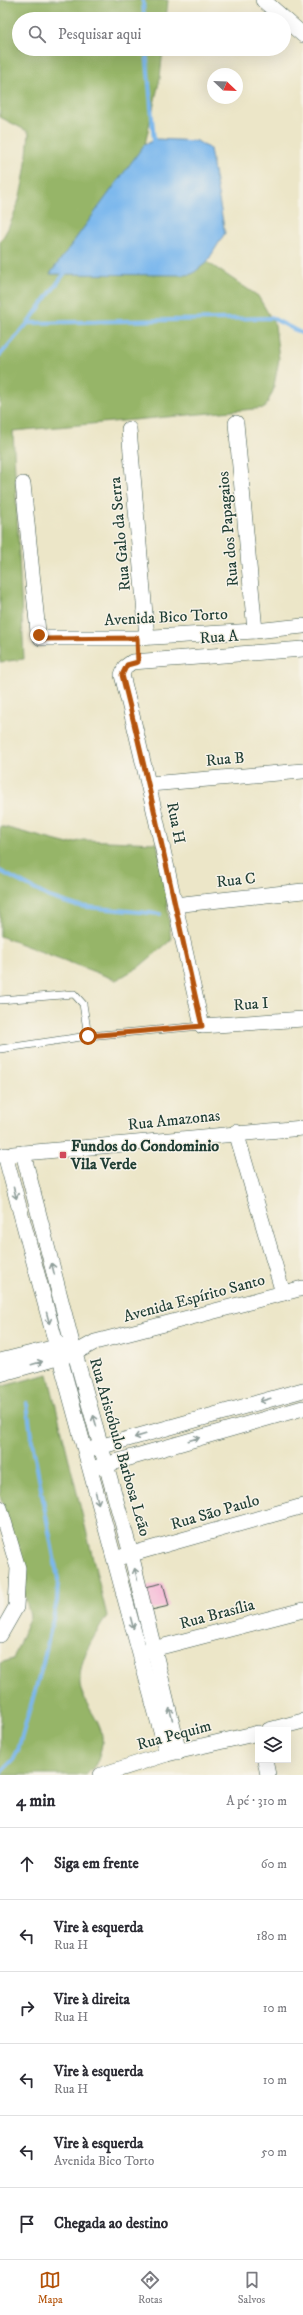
<!DOCTYPE html>
<html lang="pt">
<head>
<meta charset="utf-8">
<style>
  body { margin:0; font-family:"IM FELL DW Pica",serif; background:#f7f7f7; color:#2b2b33 }
  .controls { position:absolute; right:12px; bottom:12px; display:grid; overflow:hidden; border-radius:0px; box-shadow:0 4px 16px #0002 }
  .controls button { width:36px; height:36px; display:grid; place-items:center; padding:0; border:0; border-bottom:1px solid #e1e1e2; background:#fff; color:#2b2b33; font:20px sans-serif }
  .compass { position:absolute; left:207px; top:68px; width:36px; height:36px; border-radius:50%; background:#fff; box-shadow:0 4px 16px #0002; rotate:113deg }
  .stop { position:absolute; width:12px; height:12px; margin:-9px; border:3px solid #b45309; border-radius:50%; background:#fff }
  .stop.end { background:#b45309; border-color:#fff; box-shadow:0 1px 4px #0008 }
  .list { margin:0; padding:0; list-style:none }
  h2 { display:flex; justify-content:space-between; align-items:center; height:52px; margin:0; padding:0 16px; font-size:17px }
  h2 small { font-size:13px; font-weight:400; color:#7c7c81 }
  .list li { display:grid; grid-template-columns:26px 1fr auto; gap:12px; align-items:center; box-sizing:border-box; height:72px; padding:0 16px; border-top:1px solid #e1e1e2 }
  .list b { display:block; font-size:15px; white-space:nowrap }
  .list p { margin:0; font-size:13px; white-space:nowrap; color:#7c7c81 }
  .list em { font-size:13px; font-style:normal; color:#7c7c81 }
  .icon { flex:none; width:22px; height:22px; fill:none; stroke:currentColor; stroke-width:2; stroke-linecap:round; stroke-linejoin:round }
  .map { position:relative; flex:none; width:303px; height:1775px; overflow:hidden }
  .search { position:absolute; background:#fff; box-shadow:0 4px 16px #0002; left:12px; right:12px; top:12px; height:44px; display:flex; align-items:center; gap:10px; box-sizing:border-box; padding:0 14px; border-radius:22px; color:#7c7c81; font-size:15px }
  .sheet { height:484px; background:#fff }
  nav { display:flex; justify-content:space-around; align-items:center; box-sizing:border-box; height:56px; border-top:1px solid #e1e1e2; background:#fff; font-size:11px; color:#7c7c81 }
  nav a { display:grid; justify-items:center; gap:2px }
  nav .on { color:#b45309 }
  .map>svg:first-child { display:block }
  .forest { fill:#96b567; stroke:#5a794e }
  .water { fill:#7bb8ed; stroke:#4d7a90 }
  .lines { fill:none; stroke-linecap:round; stroke-linejoin:round }
  .stream { stroke:#7bb8ed; stroke-width:4 }
  .building { fill:#f5a8d2 }
  .lane-casing { stroke:#3e564a; stroke-width:8 }
  .street-casing { stroke:#3e564a; stroke-width:16 }
  .lane { stroke:#fff; stroke-width:7 }
  .street { stroke:#fff; stroke-width:15 }
  .oneway { stroke:#8f9e9a }
  .route { stroke:#b45309; stroke-width:5 }
  .poi-dot { fill:#d1495b; stroke:#f7f3e8; stroke-width:1.5 }
  .labels { text-anchor:middle; dominant-baseline:central; stroke-width:3; stroke-linejoin:round; paint-order:stroke }
  .street-label { font-size:16px; fill:#1f3d34; stroke:#f7f3e8 }
  .poi-label { font-size:16px; font-weight:bold; fill:#1f3d34; stroke:#f7f3e8; text-anchor:start }
</style>
</head>
<body>
<div class="map">
<svg width="303" height="1775" viewBox="0 0 303 1775">
  <rect width="100%" height="100%" fill="#f7f3e8"/>
  <filter id="ink" filterUnits="userSpaceOnUse"><feTurbulence type="fractalNoise" baseFrequency=".025" numOctaves="2"/><feDisplacementMap in="SourceGraphic" scale="8" xChannelSelector="R" yChannelSelector="G"/><feConvolveMatrix kernelMatrix="1 2 1 2 8 2 1 2 1" color-interpolation-filters="sRGB"/></filter>
  <filter id="wash" filterUnits="userSpaceOnUse"><feTurbulence type="fractalNoise" baseFrequency=".012" numOctaves="4" result="noise"/><feDisplacementMap in="SourceGraphic" scale="16" xChannelSelector="R" yChannelSelector="G"/><feGaussianBlur stdDeviation="0.9" result="paint"/><feColorMatrix in="noise" values="0 0 0 0 0 0 0 0 0 0 0 0 0 0 0 0 0 1.4 0 .05"/><feComposite in="paint" operator="in"/></filter>
  <g filter="url(#wash)">
    <rect width="100%" height="100%" fill="#ece6c8"/>
    <g class="forest">
      <path d="M0,0H168L166,19H19V49H163L160,78L145,144L50,274H192L207,262L258,296L275,325L279,359L273,391L265,408L13,431L24,659L0,662V242C22,209 26,170 29,132L0,117Z"/>
      <path d="M0,826L68,844L83,840L157,843L165,885L171,940L139,967L116,980L0,936Z"/>
      <path d="M48,1374L107,1616C95,1635 81,1655 80,1678C78,1705 109,1722 101,1749C97,1763 96,1766 86,1775H0V1663L13,1659L30,1616L0,1495V1387Z"/>
    </g>
    <path class="water" d="M157,139L197,141L210,149L225,233L207,262L192,274L185,275L50,274L144,145Z"/>
    <g class="lines">
      <g class="stream">
        <path d="M143,0L144,19"/>
        <path d="M146,49L154,141L153,144"/>
        <path d="M28,323L272,318L303,334"/>
        <path d="M0,355L28,323L67,270"/>
        <path d="M0,871L49,897L77,906L160,914"/>
        <path d="M0,1773L13,1760L18,1750L43,1663L57,1601L58,1579L31,1436L27,1403"/>
      </g>
    </g>
    <g id="blocks">
      <path class="building" d="M163,1583L169,1606L147,1611L141,1588Z"/>
    </g>
  </g>
  <g filter="url(#ink)">
    <use href="#blocks" fill-opacity="0" stroke="#3e564a" stroke-width="1"/>
    <g class="lines">
      <g class="lane-casing">
        <g id="lane">
          <path d="M0,1000L74,994L83,1004L88,1036"/>
          <path d="M0,1049L88,1036L202,1026"/>
        </g>
      </g>
      <g class="street-casing">
        <g id="street">
          <path d="M263,0L303,35"/>
          <path d="M236,423L255,631"/>
          <path d="M129,429L147,637"/>
          <path d="M23,484L38,632L41,638H137L255,631L303,626"/>
          <path d="M303,649L132,662L125,667L122,675C152,792 175,909 202,1026L303,1019"/>
          <path d="M150,784L303,771"/>
          <path d="M174,905L303,891"/>
          <path d="M236,1132L283,1293"/>
          <path d="M23,1153L72,1343L131,1554L179,1752"/>
          <path d="M13,1154L303,1128"/>
          <path d="M5,1155L167,1754"/>
          <path d="M0,1361L64,1345"/>
          <path d="M0,1374L75,1353L95,1342L303,1288"/>
          <path d="M92,1449L303,1390"/>
          <path d="M98,1467L303,1408"/>
          <path d="M0,1508L18,1568L16,1607L0,1635"/>
          <path d="M121,1557L303,1506"/>
          <path d="M145,1651L303,1610"/>
          <path d="M269,1730L303,1721"/>
          <path d="M265,1760L268,1775"/>
          <path d="M101,1775L167,1754L258,1733"/>
        </g>
      </g>
      <use href="#lane" class="lane"/>
      <use href="#street" class="street"/>
    </g>
    <defs><path id="oneway-shaft" d="M-6 0H5M1.5-3L5.5 0L1.5 3" fill="none" stroke-width="1.6" stroke-linecap="round" stroke-linejoin="round"/></defs>
    <g class="oneway">
      <use href="#oneway-shaft" transform="translate(15 1193) rotate(75)"/>
      <use href="#oneway-shaft" transform="translate(53 1269) rotate(-104)"/>
      <use href="#oneway-shaft" transform="translate(48 1318) rotate(75)"/>
      <use href="#oneway-shaft" transform="translate(37 1363) rotate(-16)"/>
      <use href="#oneway-shaft" transform="translate(265 1400) rotate(164)"/>
      <use href="#oneway-shaft" transform="translate(95 1421) rotate(-106)"/>
      <use href="#oneway-shaft" transform="translate(140 1436) rotate(164)"/>
      <use href="#oneway-shaft" transform="translate(194 1439) rotate(-16)"/>
      <use href="#oneway-shaft" transform="translate(97 1498) rotate(76)"/>
      <use href="#oneway-shaft" transform="translate(136 1574) rotate(-104)"/>
      <use href="#oneway-shaft" transform="translate(132 1623) rotate(75)"/>
      <use href="#oneway-shaft" transform="translate(171 1714) rotate(-104)"/>
    </g>
  </g>
  <g class="lines" filter="url(#ink)">
    <path class="route" d="M39,635L45,639L137,638L138,662L127,665L122,675C152,792 175,909 202,1026L88,1036"/>
  </g>
  <rect class="poi-dot" x="59" y="1151" width="8" height="8" rx="2"/>
  <g class="labels">
    <g class="street-label">
      <text transform="translate(228 529) rotate(-95)">Rua dos Papagaios</text>
      <text transform="translate(120 534) rotate(-95)">Rua Galo da Serra</text>
      <text transform="translate(166 617) rotate(-3)">Avenida Bico Torto</text>
      <text transform="translate(219 637) rotate(-4)">Rua A</text>
      <text transform="translate(225 759) rotate(-5)">Rua B</text>
      <text transform="translate(176 823) rotate(79)">Rua H</text>
      <text transform="translate(236 880) rotate(-6)">Rua C</text>
      <text transform="translate(251 1004) rotate(-4)">Rua I</text>
      <text transform="translate(174 1120) rotate(-6)">Rua Amazonas</text>
      <text transform="translate(194 1298) rotate(-15)">Avenida Espírito Santo</text>
      <text transform="translate(120 1447) rotate(74)">Rua Aristóbulo Barbosa Leão</text>
      <text transform="translate(215 1512) rotate(-16)">Rua São Paulo</text>
      <text transform="translate(217 1614) rotate(-15)">Rua Brasília</text>
      <text transform="translate(174 1735) rotate(-15)">Rua Pequim</text>
    </g>
    <g class="poi-label">
      <text x="71" y="1146">Fundos do Condominio<tspan x="71" dy="18">Vila Verde</tspan></text>
    </g>
  </g>
</svg>
<div class="controls">
<button><svg class="icon" aria-label="layers" viewBox="0 0 24 24"><path d="M12 4l9 5-9 5-9-5zM3 14l9 5 9-5"/></svg></button>
</div>
<svg class="compass" viewBox="-18 -18 36 36"><path d="M0-13l5 13h-10z" fill="#e53935"/><path d="M0 13l5-13h-10z" fill="#7c7c81"/></svg>
<div class="stop" style="left:88px;top:1036px"></div>
<div class="stop end" style="left:39px;top:635px"></div>
<div class="search"><svg class="icon" aria-label="search" viewBox="0 0 24 24"><circle cx="10" cy="10" r="6"/><path d="M15 15l6 6"/></svg>Pesquisar aqui</div>
</div>
<section class="sheet">
<h2>4 min<small>A pé · 310 m</small></h2>
<ul class="list">
<li><svg class="icon" aria-label="ahead" viewBox="0 0 24 24"><path d="M12 20V5M6 11l6-6 6 6"/></svg><div><b>Siga em frente</b></div><em>60 m</em></li>
<li><svg class="icon" aria-label="left" viewBox="0 0 24 24"><path d="M17 20v-9H6M10 6l-5 5 5 5"/></svg><div><b>Vire à esquerda</b><p>Rua H</p></div><em>180 m</em></li>
<li><svg class="icon" aria-label="right" viewBox="0 0 24 24"><path d="M7 20v-9h11M14 6l5 5-5 5"/></svg><div><b>Vire à direita</b><p>Rua H</p></div><em>10 m</em></li>
<li><svg class="icon" aria-label="left" viewBox="0 0 24 24"><path d="M17 20v-9H6M10 6l-5 5 5 5"/></svg><div><b>Vire à esquerda</b><p>Rua H</p></div><em>10 m</em></li>
<li><svg class="icon" aria-label="left" viewBox="0 0 24 24"><path d="M17 20v-9H6M10 6l-5 5 5 5"/></svg><div><b>Vire à esquerda</b><p>Avenida Bico Torto</p></div><em>50 m</em></li>
<li><svg class="icon" aria-label="arrive" viewBox="0 0 24 24"><path d="M6 21V4h12l-3 4 3 4H6"/></svg><div><b>Chegada ao destino</b></div></li>
</ul>
</section>
<nav>
<a class="on"><svg class="icon" aria-label="map" viewBox="0 0 24 24"><path d="M3 6l6-2 6 2 6-2v14l-6 2-6-2-6 2zM9 4v14M15 6v14"/></svg>Mapa</a>
<a><svg class="icon" aria-label="directions" viewBox="0 0 24 24"><path d="M12 3l9 9-9 9-9-9zM9 14v-3h6M13 9l2 2-2 2"/></svg>Rotas</a>
<a><svg class="icon" aria-label="saved" viewBox="0 0 24 24"><path d="M7 4h10v16l-5-4-5 4z"/></svg>Salvos</a>
</nav>
</body>
</html>
